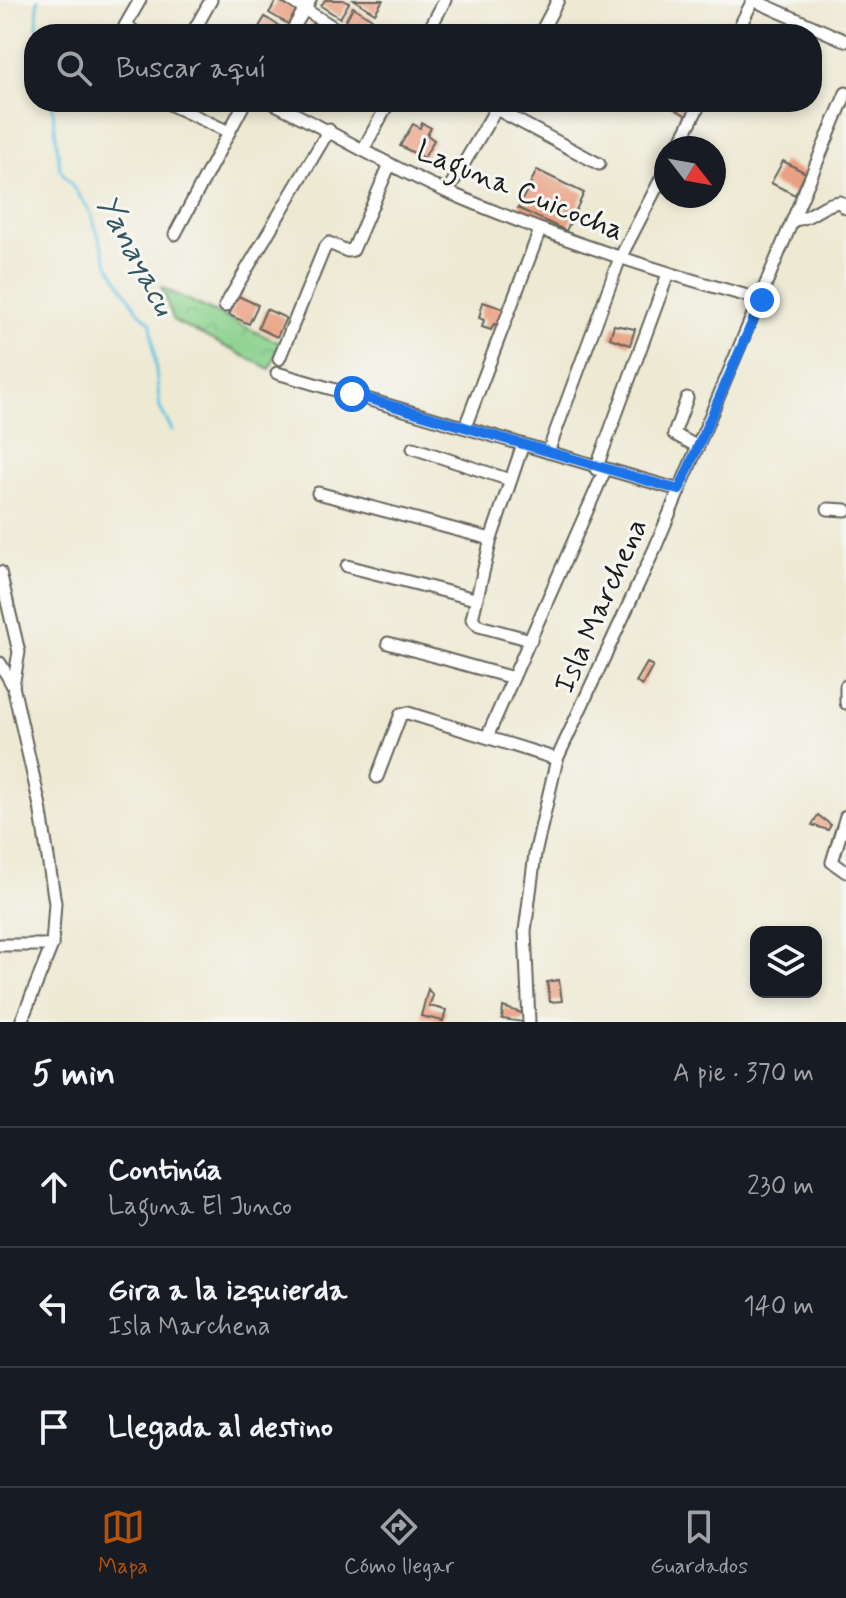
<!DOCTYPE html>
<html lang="es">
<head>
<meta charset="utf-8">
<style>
  body { margin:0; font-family:Mynerve,sans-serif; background:#20242c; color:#f1f3f6 }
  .controls { position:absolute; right:24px; bottom:24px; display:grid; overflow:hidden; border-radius:16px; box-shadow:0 4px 12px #0003 }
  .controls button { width:72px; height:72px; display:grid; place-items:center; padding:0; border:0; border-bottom:2px solid #363941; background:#171b24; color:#f1f3f6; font:40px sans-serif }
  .compass { position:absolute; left:654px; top:136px; width:72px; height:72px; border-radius:50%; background:#171b24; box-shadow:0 4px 12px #0003; rotate:121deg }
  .stop { position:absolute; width:24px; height:24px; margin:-18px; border:6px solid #1a73e8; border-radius:50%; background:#fff }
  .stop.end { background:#1a73e8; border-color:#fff; box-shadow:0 2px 8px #0008 }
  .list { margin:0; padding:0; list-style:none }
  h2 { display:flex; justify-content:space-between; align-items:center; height:104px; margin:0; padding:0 32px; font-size:34px }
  h2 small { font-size:26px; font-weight:400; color:#9ea1a6 }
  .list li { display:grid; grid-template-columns:52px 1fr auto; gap:24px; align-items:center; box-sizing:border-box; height:120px; padding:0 32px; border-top:2px solid #363941 }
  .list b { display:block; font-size:30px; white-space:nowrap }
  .list p { margin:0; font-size:26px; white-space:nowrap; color:#9ea1a6 }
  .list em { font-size:26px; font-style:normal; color:#9ea1a6 }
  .icon { flex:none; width:44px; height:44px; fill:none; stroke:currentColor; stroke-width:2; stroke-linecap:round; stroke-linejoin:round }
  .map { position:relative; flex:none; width:846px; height:1022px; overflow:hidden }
  .search { position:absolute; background:#171b24; box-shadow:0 4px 12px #0003; left:24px; right:24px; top:24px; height:88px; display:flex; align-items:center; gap:20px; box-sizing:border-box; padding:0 28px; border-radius:32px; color:#9ea1a6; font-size:30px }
  .sheet { height:464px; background:#171b24 }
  nav { display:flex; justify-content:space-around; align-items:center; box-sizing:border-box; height:112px; border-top:2px solid #363941; background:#171b24; font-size:22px; color:#9ea1a6 }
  nav a { display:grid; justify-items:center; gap:4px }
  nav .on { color:#b45309 }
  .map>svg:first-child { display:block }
  .park { fill:url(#park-crowns); stroke:#537654; stroke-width:2 }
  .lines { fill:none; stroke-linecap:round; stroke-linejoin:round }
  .stream { stroke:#61c3df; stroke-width:3 }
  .building { fill:#e9a183 }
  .minor-casing { stroke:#65645c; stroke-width:15 }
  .minor { stroke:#fff; stroke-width:11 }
  .route { stroke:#1a73e8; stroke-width:10 }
  .labels { text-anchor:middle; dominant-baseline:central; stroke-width:6; stroke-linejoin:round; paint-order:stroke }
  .street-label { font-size:30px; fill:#1c1c1c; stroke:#f6f6f2 }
  .water-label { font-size:32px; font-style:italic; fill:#345660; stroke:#f6f6f2 }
</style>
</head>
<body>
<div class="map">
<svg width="846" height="1022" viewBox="0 0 846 1022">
  <defs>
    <pattern id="park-crowns" width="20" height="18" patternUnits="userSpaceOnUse" patternTransform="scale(2)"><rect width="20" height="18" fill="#8ad18c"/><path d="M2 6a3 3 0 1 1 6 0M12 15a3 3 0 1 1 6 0" fill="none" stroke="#76b378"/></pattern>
  </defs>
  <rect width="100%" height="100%" fill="#f6f6f2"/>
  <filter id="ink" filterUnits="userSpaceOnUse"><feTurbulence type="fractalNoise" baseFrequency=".0125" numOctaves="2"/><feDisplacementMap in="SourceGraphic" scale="16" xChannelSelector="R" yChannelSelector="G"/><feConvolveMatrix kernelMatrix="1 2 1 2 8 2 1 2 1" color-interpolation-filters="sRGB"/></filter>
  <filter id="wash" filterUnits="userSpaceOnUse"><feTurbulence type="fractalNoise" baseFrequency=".006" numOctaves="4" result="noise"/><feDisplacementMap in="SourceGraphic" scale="32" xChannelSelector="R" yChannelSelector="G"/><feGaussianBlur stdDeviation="1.8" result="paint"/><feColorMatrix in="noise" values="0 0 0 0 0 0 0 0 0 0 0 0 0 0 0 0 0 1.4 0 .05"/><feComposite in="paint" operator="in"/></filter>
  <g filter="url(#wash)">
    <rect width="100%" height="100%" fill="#ede9d3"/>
    <path class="park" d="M161,287L280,343L270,369L174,321Z"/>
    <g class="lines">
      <g class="stream">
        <path d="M38,0L37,27L42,34"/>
        <path d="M52,102L60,169L90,211L108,264L138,311L151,323L160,408L172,430"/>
      </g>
    </g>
    <g id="blocks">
      <g class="building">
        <path d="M277,0L297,10L288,24L269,13Z"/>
        <path d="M325,0H343L349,3L340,18L321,6Z"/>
        <path d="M354,0H383L375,13Z"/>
        <path d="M353,7L372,19L363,33L345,22Z"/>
        <path d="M265,17L284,29L281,34L256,32Z"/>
        <path d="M314,21L336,34H306Z"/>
        <path d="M669,102H694L687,116L668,105Z"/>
        <path d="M422,123L431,128L427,135L434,140L424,158L400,146L413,124L420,128Z"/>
        <path d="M783,161L806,173L795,195L771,183Z"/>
        <path d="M537,170L584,193L566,231L518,208Z"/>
        <path d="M238,296L258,305L249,324L229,315Z"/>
        <path d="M483,302L504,309L498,325L494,324L491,330L482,327L484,320L479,318Z"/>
        <path d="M266,309L286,318L277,337L258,328Z"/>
        <path d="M614,325L635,329L630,345L610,338Z"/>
        <path d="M647,663L653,666L642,686L636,682Z"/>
        <path d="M818,815L831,825L828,830L812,825Z"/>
        <path d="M559,980L562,1001L550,1002L547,982Z"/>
        <path d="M428,989L433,996L429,1006L446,1010L443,1021L421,1016Z"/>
        <path d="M503,1007L525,1014L523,1022L502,1019Z"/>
      </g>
    </g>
  </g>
  <g filter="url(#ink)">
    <use href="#blocks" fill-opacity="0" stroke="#65645c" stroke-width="2"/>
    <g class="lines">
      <g class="minor-casing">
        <g id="minor">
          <path d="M290,0L344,34"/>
          <path d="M139,34L125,26L140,0"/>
          <path d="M192,34L211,0"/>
          <path d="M290,34L310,0"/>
          <path d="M427,34L445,0"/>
          <path d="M540,34L558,0"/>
          <path d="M736,34L753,0L846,41"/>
          <path d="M165,102L229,132"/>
          <path d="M271,102C331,131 389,167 450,193C552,237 655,271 762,300"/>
          <path d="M496,109L599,164"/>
          <path d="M364,148L389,102"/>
          <path d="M677,148L701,102"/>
          <path d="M447,192L500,102"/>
          <path d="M794,220C812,219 822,203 840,202L846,208"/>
          <path d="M175,234L245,102"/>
          <path d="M225,306L329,130"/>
          <path d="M279,359L324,249L329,243L347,251L353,250L390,164"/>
          <path d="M277,373L679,490"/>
          <path d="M687,398L674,434L698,447"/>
          <path d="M465,427L540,230"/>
          <path d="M522,447L491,539L472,619L479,626L531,640"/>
          <path d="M413,448L510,480"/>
          <path d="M548,452L620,258L666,169"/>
          <path d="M596,469L668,274"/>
          <path d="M318,493L491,539"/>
          <path d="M828,509L846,510"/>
          <path d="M347,566L475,599"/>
          <path d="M0,572L19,652L13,686L40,806L55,903L52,945L21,1022"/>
          <path d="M388,643L513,678"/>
          <path d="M0,663L13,686"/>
          <path d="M846,686V703"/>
          <path d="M487,737L605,470"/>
          <path d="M377,777L401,714L408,713L557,759"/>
          <path d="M846,816L832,862L846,872"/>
          <path d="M0,945H52"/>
          <path d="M529,1022L525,931L535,854L557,759L655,548L846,93"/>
        </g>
      </g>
      <use href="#minor" class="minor"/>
    </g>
  </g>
  <g class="lines" filter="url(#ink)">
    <path class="route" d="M352,394L679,490L762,300"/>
  </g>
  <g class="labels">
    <g class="street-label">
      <text transform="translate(520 191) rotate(22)">Laguna Cuicocha</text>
      <text transform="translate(601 606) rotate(-66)">Isla Marchena</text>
    </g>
    <g class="water-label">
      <text transform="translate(135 255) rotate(62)">Yanayacu</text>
    </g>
  </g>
</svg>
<div class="controls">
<button><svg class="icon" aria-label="layers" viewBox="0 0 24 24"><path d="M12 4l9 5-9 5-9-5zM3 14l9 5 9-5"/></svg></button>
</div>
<svg class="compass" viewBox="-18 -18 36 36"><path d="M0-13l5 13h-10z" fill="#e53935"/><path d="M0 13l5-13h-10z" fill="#9ea1a6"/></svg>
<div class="stop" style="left:352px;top:394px"></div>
<div class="stop end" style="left:762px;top:300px"></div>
<div class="search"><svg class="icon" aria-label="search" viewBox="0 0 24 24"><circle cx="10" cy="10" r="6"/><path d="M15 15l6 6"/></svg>Buscar aquí</div>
</div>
<section class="sheet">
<h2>5 min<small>A pie · 370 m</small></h2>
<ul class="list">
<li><svg class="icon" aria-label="ahead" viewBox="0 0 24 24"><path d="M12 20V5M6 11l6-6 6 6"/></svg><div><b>Continúa</b><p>Laguna El Junco</p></div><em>230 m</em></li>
<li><svg class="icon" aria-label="left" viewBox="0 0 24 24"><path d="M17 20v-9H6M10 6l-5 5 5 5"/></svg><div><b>Gira a la izquierda</b><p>Isla Marchena</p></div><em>140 m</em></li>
<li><svg class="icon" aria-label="arrive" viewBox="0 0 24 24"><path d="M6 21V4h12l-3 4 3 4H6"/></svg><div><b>Llegada al destino</b></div></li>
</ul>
</section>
<nav>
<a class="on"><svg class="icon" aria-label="map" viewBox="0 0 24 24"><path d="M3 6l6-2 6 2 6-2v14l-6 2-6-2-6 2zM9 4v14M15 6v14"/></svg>Mapa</a>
<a><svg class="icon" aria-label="directions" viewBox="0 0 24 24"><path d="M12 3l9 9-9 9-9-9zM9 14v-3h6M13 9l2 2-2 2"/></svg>Cómo llegar</a>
<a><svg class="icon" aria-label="saved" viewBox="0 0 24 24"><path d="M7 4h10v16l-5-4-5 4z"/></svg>Guardados</a>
</nav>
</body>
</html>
